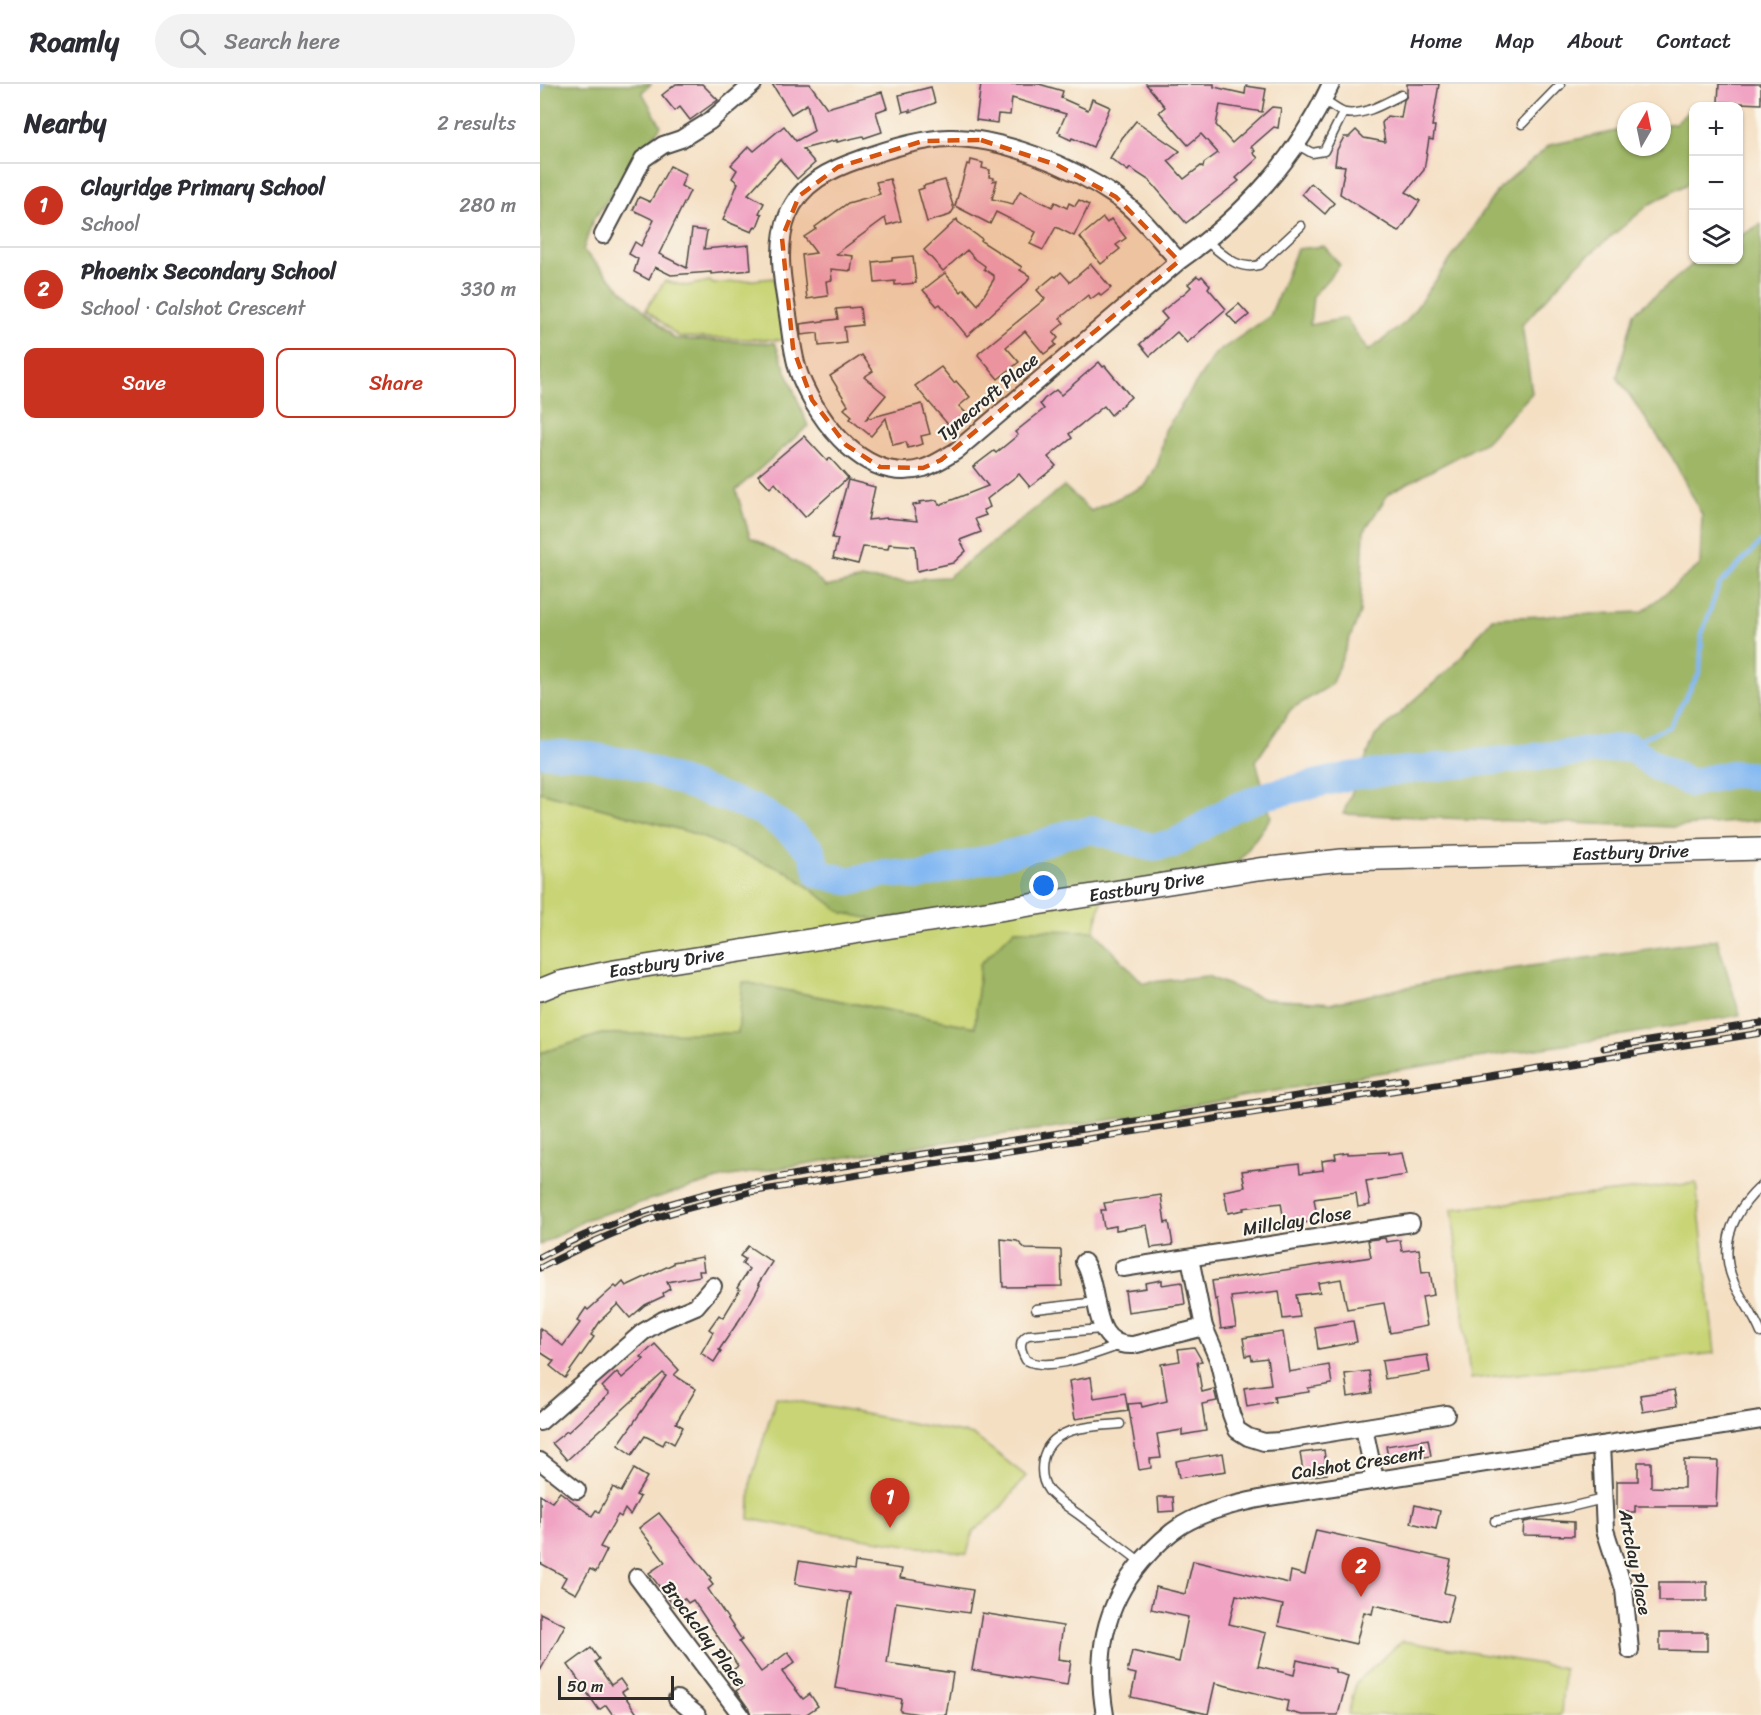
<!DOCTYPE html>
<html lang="en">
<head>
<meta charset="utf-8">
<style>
  body { margin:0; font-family:Sriracha,sans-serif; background:#f2f2f3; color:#2b2b33 }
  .controls { position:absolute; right:18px; top:18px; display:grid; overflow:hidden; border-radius:12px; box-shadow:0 2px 4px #0004 }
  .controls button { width:54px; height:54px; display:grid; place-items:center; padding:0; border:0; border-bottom:2px solid #e1e1e2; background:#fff; color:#2b2b33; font:30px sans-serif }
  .compass { position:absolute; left:1077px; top:18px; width:54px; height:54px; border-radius:50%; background:#fff; box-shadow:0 2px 4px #0004; rotate:9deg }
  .scale { position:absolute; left:18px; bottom:15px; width:116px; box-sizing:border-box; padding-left:6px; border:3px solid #2b2b2b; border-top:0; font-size:16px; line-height:21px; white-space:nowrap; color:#2b2b2b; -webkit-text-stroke:4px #fbf7ec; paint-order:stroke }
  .you { position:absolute; left:504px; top:802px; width:21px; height:21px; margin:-15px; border:4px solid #fff; border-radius:50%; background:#1a73e8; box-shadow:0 0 0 9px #1a73e833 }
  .badge { display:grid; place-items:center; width:39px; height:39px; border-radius:50%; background:#c8321e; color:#fff; font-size:20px; font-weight:700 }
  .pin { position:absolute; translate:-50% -50px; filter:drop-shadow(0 2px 3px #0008) }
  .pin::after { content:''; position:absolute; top:32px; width:21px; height:18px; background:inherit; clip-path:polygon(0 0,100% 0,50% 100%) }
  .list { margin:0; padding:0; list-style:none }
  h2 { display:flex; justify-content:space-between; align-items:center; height:78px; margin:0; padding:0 24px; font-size:26px }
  h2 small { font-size:20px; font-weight:400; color:#7c7c81 }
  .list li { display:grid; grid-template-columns:39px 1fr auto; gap:18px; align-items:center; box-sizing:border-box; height:84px; padding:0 24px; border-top:2px solid #e1e1e2 }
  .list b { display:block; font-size:22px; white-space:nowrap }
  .list p { margin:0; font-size:20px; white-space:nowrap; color:#7c7c81 }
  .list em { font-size:20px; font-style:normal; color:#7c7c81 }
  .actions { display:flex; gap:12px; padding:18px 24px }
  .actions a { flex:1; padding:14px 0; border:2px solid #c8321e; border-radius:12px; text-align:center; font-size:21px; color:#c8321e }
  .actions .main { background:#c8321e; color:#fff }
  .icon { flex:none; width:33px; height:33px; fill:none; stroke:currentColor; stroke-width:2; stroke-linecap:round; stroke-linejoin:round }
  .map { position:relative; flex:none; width:1221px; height:1631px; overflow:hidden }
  header { display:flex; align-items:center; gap:36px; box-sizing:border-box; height:84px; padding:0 30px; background:#fff; border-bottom:2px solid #e1e1e2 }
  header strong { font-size:28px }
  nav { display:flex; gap:33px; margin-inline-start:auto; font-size:21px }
  .search { width:420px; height:54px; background:#f2f2f3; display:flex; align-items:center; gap:15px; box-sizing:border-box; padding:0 21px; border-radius:33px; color:#7c7c81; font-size:22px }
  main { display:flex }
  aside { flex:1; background:#fff }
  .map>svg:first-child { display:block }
  .green { fill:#c8d475; stroke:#7a8050; stroke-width:1.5 }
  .forest { fill:#9eb666; stroke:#647048; stroke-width:1.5 }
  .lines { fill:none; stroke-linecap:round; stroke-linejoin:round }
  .stream { stroke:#83b8f2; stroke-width:4.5 }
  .river { stroke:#83b8f2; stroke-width:28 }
  .building { fill:#f0a3c3 }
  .service-casing { stroke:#494642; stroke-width:11 }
  .minor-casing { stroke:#494642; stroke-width:20 }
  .tertiary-casing { stroke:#494642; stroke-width:24 }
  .service { stroke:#fff; stroke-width:8 }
  .minor { stroke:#fff; stroke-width:16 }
  .tertiary { stroke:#fff; stroke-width:21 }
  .rail-casing { stroke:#2b2b2b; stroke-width:7 }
  .rail { stroke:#fbf7ec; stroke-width:4.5; stroke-dasharray:14; stroke-linecap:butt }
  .marked { fill:#d5540f; fill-opacity:0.2; stroke:#d5540f; stroke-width:4.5; stroke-dasharray:12 8; stroke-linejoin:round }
  .labels { text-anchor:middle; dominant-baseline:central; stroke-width:4.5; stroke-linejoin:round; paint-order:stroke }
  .street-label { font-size:18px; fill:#2b2b2b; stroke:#fbf7ec }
</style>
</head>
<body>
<header>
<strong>Roamly</strong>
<div class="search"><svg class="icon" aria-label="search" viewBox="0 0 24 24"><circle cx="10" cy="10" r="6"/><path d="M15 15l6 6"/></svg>Search here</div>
<nav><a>Home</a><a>Map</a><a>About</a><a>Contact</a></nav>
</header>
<main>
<aside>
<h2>Nearby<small>2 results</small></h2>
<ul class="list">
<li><span class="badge">1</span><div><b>Clayridge Primary School</b><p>School</p></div><em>280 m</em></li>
<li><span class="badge">2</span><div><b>Phoenix Secondary School</b><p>School · Calshot Crescent</p></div><em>330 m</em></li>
</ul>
<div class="actions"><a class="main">Save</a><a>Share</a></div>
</aside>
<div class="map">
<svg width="1221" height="1631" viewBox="0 0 1221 1631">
  <rect width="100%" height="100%" fill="#fbf7ec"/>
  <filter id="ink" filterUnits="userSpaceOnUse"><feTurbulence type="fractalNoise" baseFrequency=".0167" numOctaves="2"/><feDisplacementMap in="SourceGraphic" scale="12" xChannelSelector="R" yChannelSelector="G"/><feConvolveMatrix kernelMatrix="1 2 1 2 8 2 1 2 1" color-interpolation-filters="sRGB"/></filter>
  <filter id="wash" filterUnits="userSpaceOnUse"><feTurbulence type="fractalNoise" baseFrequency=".008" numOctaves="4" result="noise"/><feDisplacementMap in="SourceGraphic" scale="24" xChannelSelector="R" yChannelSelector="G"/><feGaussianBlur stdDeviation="1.35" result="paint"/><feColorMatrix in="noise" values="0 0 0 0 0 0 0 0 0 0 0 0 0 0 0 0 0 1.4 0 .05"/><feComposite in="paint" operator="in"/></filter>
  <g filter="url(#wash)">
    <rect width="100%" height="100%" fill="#f4dfc3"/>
    <g class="green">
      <path d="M234,194L244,256L139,253L106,225L125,197L146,202L170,197L173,200Z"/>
      <path d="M0,708L149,748L248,788L303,829L566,800L554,847L475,846L440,880L435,943L203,898L198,949L62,950L0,969Z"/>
      <path d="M1156,1099L1175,1269L930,1295L912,1125Z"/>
      <path d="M236,1313L433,1351L486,1392L459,1426L433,1448L427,1470L269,1446L209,1435L211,1397Z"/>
      <path d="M862,1557L1024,1584L1021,1631H808L816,1599Z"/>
    </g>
    <g class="forest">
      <path d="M0,0H111L102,8L121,42L53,136L43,166L80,204L135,255L235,259L268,342L196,406L210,453L266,484L286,503L322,495L373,498L385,494L408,493L524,402L551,427L606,401L618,379L625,346L675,270L730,232L757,165L784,162L800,181L773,212L770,241L806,234L828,267L866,238L923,158L959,104L1010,61L1086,45V63H1122V41L1135,39L1153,24V97L1110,120L1036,182L982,241L992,309L946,358L849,409L824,447L820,529L791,601L751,625L716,677L731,733L696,782L337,836L303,829L248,788L149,748L0,708Z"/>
      <path d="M1221,140V736L1132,743L803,730L835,652L917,578L952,534L1102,528L1160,481L1162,431L1132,373L1077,293L1094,229L1158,176H1198L1199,153Z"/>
      <path d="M475,846L554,847L603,899L667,892L724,915L793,919L915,893L1177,855L1200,931L1037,959L831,990L577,1035L382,1061L185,1093L47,1135L0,1161V969L62,950L198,949L203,898L435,943L440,880Z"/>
    </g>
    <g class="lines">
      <g class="stream">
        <path d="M0,7L3,0"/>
        <path d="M1090,663L1096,657L1129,643L1160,588L1162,550L1179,501L1221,458"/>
      </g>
      <path class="river" d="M0,669L44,671L91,679L221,727L247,745L271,766L279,790L309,797L346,789L379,792L488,765L527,750L554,746L610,763L633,760L693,724L728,711L810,692L1090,663L1117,683L1151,699L1191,690L1221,692"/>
    </g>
    <g id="blocks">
      <g class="building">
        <path d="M136,0H162L178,16L150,36L140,23L135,27L122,11Z"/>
        <path d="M232,0H270L287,24L342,8L347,24L336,28L342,48L324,54L323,52L297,58V56L263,65L275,79L257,95L240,75L208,110L224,119L219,129L222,130L217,143L215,142L212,148L183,136L198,99L192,94L197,86L191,81L209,62L214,67L244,42L256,57L274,47L267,20L251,30Z"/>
        <path d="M441,0H499L523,7L521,14L548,26L552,15L570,23L553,63L532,54L531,56L520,51L521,49L518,48L526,30L472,14L470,31L458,30L457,39L436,36Z"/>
        <path d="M606,0H674V3L705,10L706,2L726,5L722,28L680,21L676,41L692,59L732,23L741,24L738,44L734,43L711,63L715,67L713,69L718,74L696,94L699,97L646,139L610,97L590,84L588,87L570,74L582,54L596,37L640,67L628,77L644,95L661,82L663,83L664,79L678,69L661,50L648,61L619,28L625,23Z"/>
        <path d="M867,0H899L892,42H895L893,56L889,55L884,86L866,108L880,117L859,148L800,110L805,82L795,81L797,66L804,53H809L816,46L824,54L845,58L842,39L847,32L861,34L864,16L867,12Z"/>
        <path d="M1179,0H1221V20L1178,18Z"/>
        <path d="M391,3L395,19L370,28V26L363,28L359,11Z"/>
        <path d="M431,76L443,79L442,84L450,86L449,93L454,94L453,97L457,96L452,115L473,120L480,107L512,123L515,118L527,124L529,119L535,122L539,116L549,121L534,152L516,143L503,166L490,160L496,148L456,128L450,140L415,122L427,80L430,81Z"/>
        <path d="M130,82L146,90L141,102L150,107L119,170L147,184L152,145L167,147L164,165L209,161L211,186L171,190V188L131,191L115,183L109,196L94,188L98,175L89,170L95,158L101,162L114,136L93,126L99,113L110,118Z"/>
        <path d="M350,95L361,137L347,141L345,134L296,170L313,172L311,187L291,185L292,196L286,197L288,212L267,215L262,171L276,169L264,153L276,145L275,143L308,119L340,110L336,98Z"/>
        <path d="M405,96L414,125L410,131L387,138L378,106L384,104L383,102Z"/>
        <path d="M771,99L794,119L785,130L762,110Z"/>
        <path d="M563,134L567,139L571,135L586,154L576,161L580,165L561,180L540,153Z"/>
        <path d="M417,135L418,138L442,155L441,157L482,183L480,186L490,192L487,198L427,252L400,220L397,222L383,206L405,189L421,208L424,205L438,221L454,195V192L444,185L445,182L434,174L427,166L403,187L384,166Z"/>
        <path d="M373,172L376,199L355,201V197L335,199L333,178L352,176V174Z"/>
        <path d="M551,180L571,204L561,212L559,209L551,215L548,211L520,234L524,239L513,248L518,254L514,258L516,261L504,270L485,247L466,263L479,278L458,295L438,271L439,269L505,215L497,206L514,192L516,193L521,188L530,198Z"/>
        <path d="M657,192L660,194L662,192L670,201L668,204L686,225L647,259L637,248L610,272L600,260L627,235L621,228L647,207L651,203L648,200Z"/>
        <path d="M699,220L709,231L697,241L687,230Z"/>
        <path d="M320,223L322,241L304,243L306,259L279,262L278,249L261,251L260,240L298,235L296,225Z"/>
        <path d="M322,271L333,287L324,293L346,311L326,335L382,320L390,350L381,352L383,360L368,364L366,358L353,361L346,334L331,352L310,335L312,332L304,325L308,321L290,292Z"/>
        <path d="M559,278L563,283L565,282L591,313L571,331L564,322L529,350L532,354L508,373L516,382L490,403L479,390L447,415L450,423L443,426L446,431L435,435L441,448L420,456L426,467L413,479L377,487L375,462L349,460L348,465L323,463L318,480L293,474L298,455L292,454L308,396L335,403L328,436L347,434L377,437L373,421L380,420L379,418L397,416L399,421L448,402L433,383L454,367L456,369L478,351L475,348L504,325L500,320L504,315L516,306L521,311Z"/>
        <path d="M401,283L414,299L416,297L430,313L419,322L427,330L411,344L375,302Z"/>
        <path d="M264,352L287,377L290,374L308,394L265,433L235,399L230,404L218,391Z"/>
        <path d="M808,1068V1070L848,1068V1071L862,1069L867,1091L826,1097L830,1121L818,1123L816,1109L774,1115L778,1137L754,1140V1135L744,1137L741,1119L703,1124L704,1126L688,1129L684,1107L705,1103L702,1087L759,1080L760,1089L783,1086L782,1077L796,1075L795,1070Z"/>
        <path d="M621,1111L625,1139L629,1138L633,1161L611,1164L607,1141L576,1146V1142L564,1144L561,1126H566L564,1119Z"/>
        <path d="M845,1154L846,1158L860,1156L862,1167L879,1165L882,1189L890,1188L894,1211L882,1213L887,1242L850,1249L844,1219L807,1225L801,1195L778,1199L780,1208L756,1211L760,1233L743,1235L739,1207L691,1213L696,1243L681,1245L677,1215L675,1216L672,1197L831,1173L828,1156Z"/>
        <path d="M461,1155L477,1157L486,1165L521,1166L522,1202L463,1203Z"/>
        <path d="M208,1162L232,1178L218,1200L220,1201L206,1226L179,1266L181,1267L174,1278L161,1269L173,1248L169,1245L179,1231L183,1234L200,1206L197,1204L209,1185L202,1180L205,1175L200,1172Z"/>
        <path d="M162,1173L164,1187H159L160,1192L127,1198L130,1205L123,1209L124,1212L105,1221L90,1234L78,1220L61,1236L51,1251L54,1253L25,1294L10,1282L14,1277L0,1268V1244L23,1262L40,1239L37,1237L46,1224L48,1226L75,1202L77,1204L83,1198L86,1202L133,1180V1178Z"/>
        <path d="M622,1196V1201L642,1198L645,1220L588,1228L585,1207L606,1204L605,1199Z"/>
        <path d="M813,1237L817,1258L778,1265L775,1243Z"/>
        <path d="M743,1248L749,1288L789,1281L792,1300L768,1304L769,1308L734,1313L735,1318L707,1323L704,1304L731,1300L727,1274L712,1276L711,1271L706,1272L703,1254Z"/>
        <path d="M115,1260L139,1286L134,1291L156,1305L136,1339L143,1343L134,1360L126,1355L123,1361L105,1352L92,1371L78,1361L126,1292L123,1289L27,1376L12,1359L27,1347L28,1348L69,1310L62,1303L77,1288L82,1294L104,1275L101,1273Z"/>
        <path d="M654,1263L662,1277L657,1278L662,1308L674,1305L677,1317L662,1320L666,1347L642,1351V1346L617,1350L621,1374L610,1375L611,1384L599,1386L588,1320L601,1319L602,1323L627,1317L621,1280L640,1277L638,1265Z"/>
        <path d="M887,1271L890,1288L845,1295L842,1277Z"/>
        <path d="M829,1287L832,1309L808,1313L805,1290Z"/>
        <path d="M551,1293L554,1314L585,1309L588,1327L535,1335L529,1297Z"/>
        <path d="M1134,1306L1137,1322L1103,1328L1100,1311Z"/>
        <path d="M888,1355L891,1372L849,1379L846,1362Z"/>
        <path d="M784,1366L787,1390L764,1393L760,1369Z"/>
        <path d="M683,1369L686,1387L639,1394L636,1377Z"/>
        <path d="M1144,1376L1178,1377L1176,1422H1095V1428H1077V1397H1098V1378H1111V1403L1144,1404Z"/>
        <path d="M94,1385L107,1393L96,1411L100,1413L90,1431L85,1425L81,1433L78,1431L60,1463L67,1466L56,1488L50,1485L36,1510L21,1502L26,1493L0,1479V1411L12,1418L20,1408L52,1432L56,1426L59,1428L73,1403L81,1408Z"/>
        <path d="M618,1413H633L634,1427L619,1428Z"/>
        <path d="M875,1421L900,1427L896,1445L871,1439Z"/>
        <path d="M119,1429L171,1494L169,1496L173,1501L168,1505L202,1556L199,1558L221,1588L248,1568L255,1578L242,1588L263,1615L270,1610L278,1622L265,1631H211L209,1625L196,1607L203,1602L193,1586L198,1582L153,1516L148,1519L144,1514L134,1522L109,1489L125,1478L99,1444Z"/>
        <path d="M995,1436L1034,1438V1452L983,1451L984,1438Z"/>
        <path d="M776,1446L911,1476L904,1509L914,1511L907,1538L834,1521L832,1530L824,1528L816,1560L738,1542L743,1521L696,1511L689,1540L726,1549L718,1582L754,1591L757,1576L795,1585V1588L808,1592L798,1631H762L746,1627L748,1617L675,1599L668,1630L591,1613L596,1590L587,1588L592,1567L639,1578L648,1533L611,1525L616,1503L645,1510L653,1477L749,1499L751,1487L765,1491Z"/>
        <path d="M259,1477L314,1486L315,1478L362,1485L360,1494L433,1506L429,1529L356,1518L347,1579L413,1589L406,1631H385L360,1627L362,1615L295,1604L310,1509L255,1500Z"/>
        <rect x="1119" y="1498" width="48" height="19"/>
        <path d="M0,1529L25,1541L0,1587Z"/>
        <path d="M442,1529L523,1542L518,1575L531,1577L527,1601L432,1586Z"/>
        <path d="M1120,1548H1167V1567L1120,1566Z"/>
        <path d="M51,1564L59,1575L55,1578L71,1601L80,1595L87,1605L82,1608L98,1631H73L66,1621L59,1626L28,1581Z"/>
      </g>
    </g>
  </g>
  <g filter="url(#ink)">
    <use href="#blocks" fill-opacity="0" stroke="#494642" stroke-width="1.5"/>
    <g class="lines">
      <g class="service-casing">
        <g id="service">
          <path d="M783,16C790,20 798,27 805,29C824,32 845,19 861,11"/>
          <path d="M982,40L1020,1"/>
          <path d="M758,61L772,69L784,67L803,29"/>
          <path d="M666,157C683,170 697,187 719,181L761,142"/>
          <path d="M1221,1102C1192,1129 1178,1161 1194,1199C1202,1216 1214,1231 1221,1249"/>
          <path d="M496,1225L557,1218"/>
          <path d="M562,1245L488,1251C477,1257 481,1267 486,1276C510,1289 556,1269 581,1261"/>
          <path d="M580,1340C552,1343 510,1341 503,1376C501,1387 502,1398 509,1407C518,1417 531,1425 542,1433C562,1448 581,1463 601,1478"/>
          <path d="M955,1437L1026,1424L1063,1415"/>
        </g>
      </g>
      <g class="minor-casing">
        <g id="minor">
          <path d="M63,151L103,75L123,61L141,55L170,37L213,0"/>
          <path d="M639,177C619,156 598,127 575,112C531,82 462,53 409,54C380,55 348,65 321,75C291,85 261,99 248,131C236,160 242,196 247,225C251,247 252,272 260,292C279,339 326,401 384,384C396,380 406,373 416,367L639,177C706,130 756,74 791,0"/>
          <path d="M650,1174L664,1243L678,1275L691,1330L697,1346L708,1353L724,1358L740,1357L906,1330"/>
          <path d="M544,1178C562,1208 549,1263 593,1261L664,1243"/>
          <path d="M583,1184L871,1139"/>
          <path d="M0,1338L103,1248L123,1236L156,1222L173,1202"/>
          <path d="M824,1344L835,1396"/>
          <path d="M1061,1361L1065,1446L1084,1505L1090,1566"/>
          <path d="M0,1377L37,1406"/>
          <path d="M97,1493L201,1631"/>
          <path d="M137,1615L157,1631"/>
          <path d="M565,1631C555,1573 563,1523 602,1477C614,1463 626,1451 642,1441C669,1425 699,1419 729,1413L1221,1336"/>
        </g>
      </g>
      <g class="tertiary-casing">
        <g id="tertiary">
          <path id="s1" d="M0,906L20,898L74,887L718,785L802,776L1221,765"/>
        </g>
      </g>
      <use href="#service" class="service"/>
      <use href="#minor" class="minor"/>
      <use href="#tertiary" class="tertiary"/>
      <g class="rail-casing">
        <g id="rail">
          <path d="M1064,964L1221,939"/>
          <path d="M0,1173C130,1102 279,1086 423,1064C570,1041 718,1018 865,995"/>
          <path d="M0,1184C44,1161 90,1140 138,1127C162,1120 186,1115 210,1108L1221,949"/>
        </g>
      </g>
      <use href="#rail" class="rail"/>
    </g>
  </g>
  <path class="marked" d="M441,56L517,81L576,113L639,177L401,376L383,384L340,383L306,361L272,316L253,264L242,154L259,112L298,83L383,57Z"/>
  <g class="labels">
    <g class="street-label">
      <text transform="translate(448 313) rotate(-40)">Tynecroft Place</text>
      <text stroke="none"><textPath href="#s1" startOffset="1102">Eastbury Drive</textPath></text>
      <text stroke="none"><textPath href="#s1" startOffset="616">Eastbury Drive</textPath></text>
      <text stroke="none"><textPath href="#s1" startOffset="130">Eastbury Drive</textPath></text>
      <text transform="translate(757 1137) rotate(-9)">Millclay Close</text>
      <text transform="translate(818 1379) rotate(-9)">Calshot Crescent</text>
      <text transform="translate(1095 1478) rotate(79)">Artclay Place</text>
      <text transform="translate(164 1550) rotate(53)">Brockclay Place</text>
    </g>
  </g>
</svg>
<div class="controls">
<button>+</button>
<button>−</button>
<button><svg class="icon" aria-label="layers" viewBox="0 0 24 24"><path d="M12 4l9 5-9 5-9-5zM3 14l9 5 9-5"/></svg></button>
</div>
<svg class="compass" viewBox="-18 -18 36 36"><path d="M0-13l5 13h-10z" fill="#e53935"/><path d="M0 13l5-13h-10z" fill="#7c7c81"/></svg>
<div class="scale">50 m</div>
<div class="you"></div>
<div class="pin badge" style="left:350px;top:1444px">1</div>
<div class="pin badge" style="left:821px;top:1513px">2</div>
</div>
</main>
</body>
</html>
